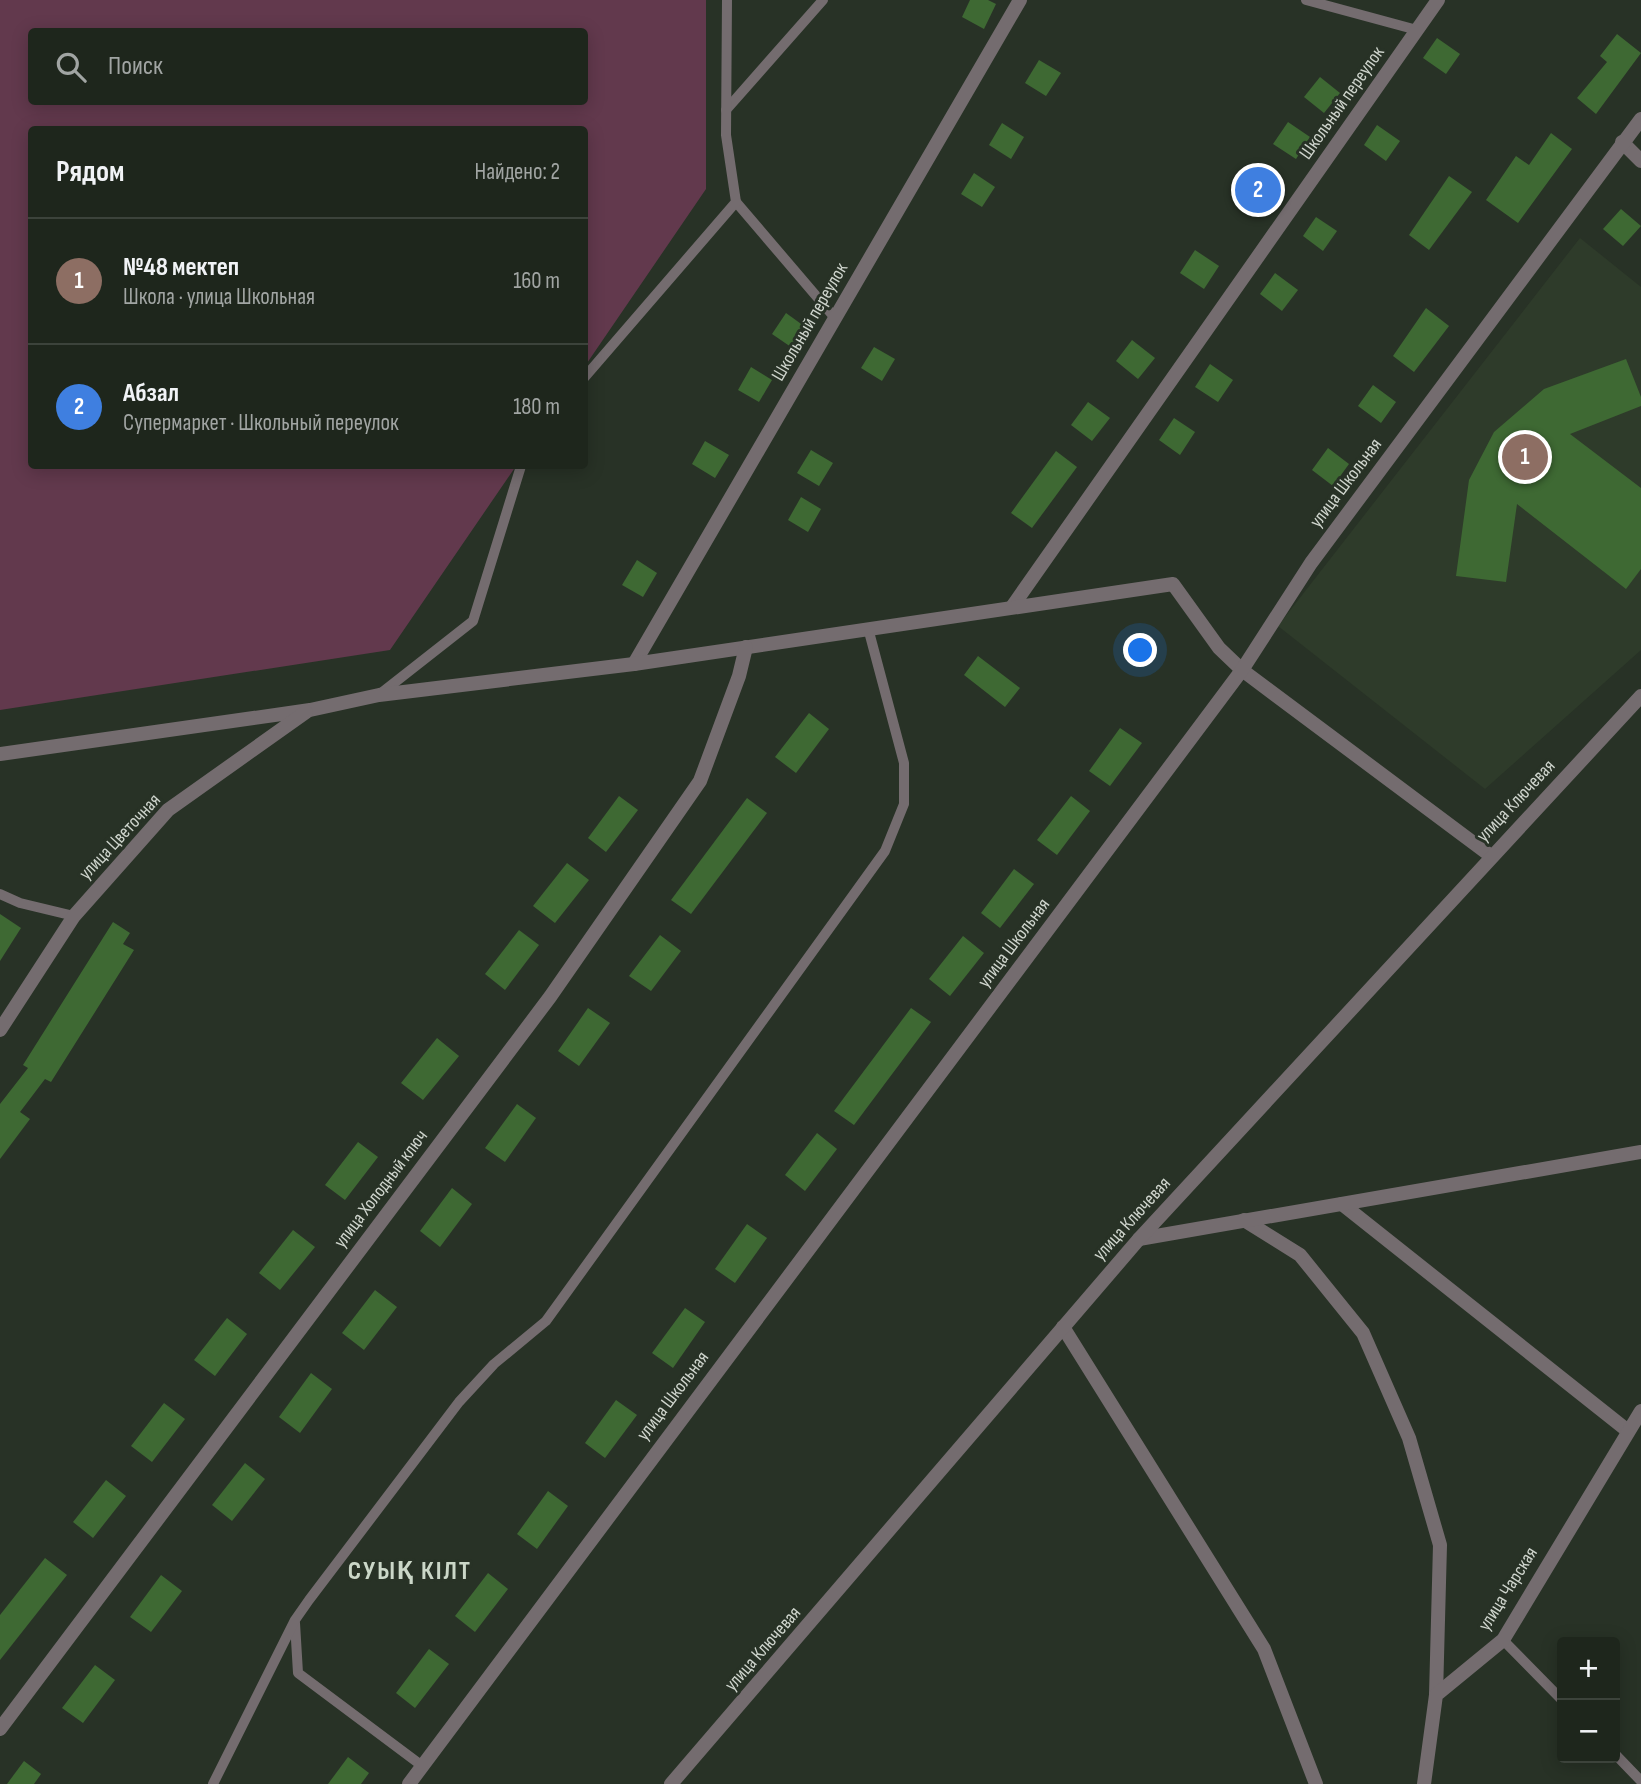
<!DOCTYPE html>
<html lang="ru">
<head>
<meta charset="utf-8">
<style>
  body { margin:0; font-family:"Sofia Sans Condensed",sans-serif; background:#2b3229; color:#f1f3f6 }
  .controls { position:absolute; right:21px; bottom:21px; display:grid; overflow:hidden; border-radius:7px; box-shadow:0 4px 18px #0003 }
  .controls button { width:63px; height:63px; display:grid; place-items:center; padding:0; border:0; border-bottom:2px solid #3c433b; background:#1e261c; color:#f1f3f6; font:35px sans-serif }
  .you { position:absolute; left:1141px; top:651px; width:24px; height:24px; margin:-18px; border:5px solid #fff; border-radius:50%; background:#1a73e8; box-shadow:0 0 0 10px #1a73e833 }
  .badge { display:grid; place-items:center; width:46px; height:46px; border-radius:50%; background:#1a73e8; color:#fff; font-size:23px; font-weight:700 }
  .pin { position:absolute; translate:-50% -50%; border:4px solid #fff; box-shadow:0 2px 7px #0006 }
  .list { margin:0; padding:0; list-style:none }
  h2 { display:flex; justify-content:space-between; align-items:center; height:91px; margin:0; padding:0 28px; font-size:30px }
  h2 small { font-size:23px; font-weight:400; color:#a1a5a3 }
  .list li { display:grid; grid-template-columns:46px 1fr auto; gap:21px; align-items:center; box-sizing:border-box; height:126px; padding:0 28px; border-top:2px solid #3c433b }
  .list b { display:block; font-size:26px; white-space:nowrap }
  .list p { margin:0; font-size:23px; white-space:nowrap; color:#a1a5a3 }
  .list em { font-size:23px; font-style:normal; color:#a1a5a3 }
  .icon { flex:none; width:38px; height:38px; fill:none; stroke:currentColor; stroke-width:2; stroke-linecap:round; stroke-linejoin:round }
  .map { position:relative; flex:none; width:1641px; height:1784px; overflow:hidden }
  .search { position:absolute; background:#1e261c; box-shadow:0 4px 18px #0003; left:28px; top:28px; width:560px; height:77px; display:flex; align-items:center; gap:18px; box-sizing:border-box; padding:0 24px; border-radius:7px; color:#a1a5a3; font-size:26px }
  .panel { position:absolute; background:#1e261c; box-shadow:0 4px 18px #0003; left:28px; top:126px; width:560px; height:343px; border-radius:7px }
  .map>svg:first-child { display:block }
  .built { fill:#2e3b2a }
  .green { fill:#62394d; fill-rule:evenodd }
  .building { fill:#3e6933 }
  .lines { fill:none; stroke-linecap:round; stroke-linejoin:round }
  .service { stroke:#746c6f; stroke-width:10 }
  .minor { stroke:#746c6f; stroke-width:14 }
  .tertiary { stroke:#746c6f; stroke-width:14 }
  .labels { text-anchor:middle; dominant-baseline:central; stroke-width:6; stroke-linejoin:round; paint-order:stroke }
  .street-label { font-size:19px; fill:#ced4cc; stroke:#283226 }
  .district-label { font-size:26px; font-weight:bold; letter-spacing:2px; fill:#cbd7c8; stroke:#283226 }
</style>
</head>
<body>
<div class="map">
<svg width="1641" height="1784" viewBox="0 0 1641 1784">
  <rect width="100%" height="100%" fill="#283226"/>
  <path class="built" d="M1580,238L1641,287V650L1485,789L1278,626Z"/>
  <path class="green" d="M0,0H706V189L585,366L584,130H32V466H516L390,650L0,710ZM32,32H584V102H32Z"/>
  <g class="building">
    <path d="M970,0H988L996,4L984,29L962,17Z"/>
    <path d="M1617,34L1641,53L1596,114L1577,98L1607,62L1600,56Z"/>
    <path d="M1437,38L1460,54L1446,74L1423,58Z"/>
    <path d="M1039,60L1061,73L1046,96L1025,83Z"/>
    <path d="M1320,77L1340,93L1324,113L1304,97Z"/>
    <path d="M1288,122L1310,137L1296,159L1273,144Z"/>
    <path d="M1002,123L1024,137L1011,159L989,145Z"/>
    <path d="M1377,125L1400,141L1386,161L1364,145Z"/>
    <path d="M1551,133L1572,149L1518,223L1486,200L1516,156L1529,165Z"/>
    <path d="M1255,171L1277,188L1260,209L1239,192Z"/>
    <path d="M974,173L995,187L982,207L961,194Z"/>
    <path d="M1449,176L1472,192L1429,250L1409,235Z"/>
    <path d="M1621,209L1641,226L1623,246L1603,229Z"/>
    <path d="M1316,217L1337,231L1323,251L1303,236Z"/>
    <path d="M1195,250L1219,266L1204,289L1180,273Z"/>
    <path d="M1275,273L1298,290L1282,311L1260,294Z"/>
    <path d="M1426,308L1449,326L1414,372L1393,356Z"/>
    <path d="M786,313L804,326L791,347L772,334Z"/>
    <path d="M1132,340L1155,358L1138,379L1116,361Z"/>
    <path d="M874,347L895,359L882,381L861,368Z"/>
    <path d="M1626,359L1641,397V406L1570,434L1641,488V569L1626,589L1517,504L1506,582L1456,576L1469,480L1494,432L1544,389Z"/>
    <path d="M1210,364L1233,380L1218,402L1195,387Z"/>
    <path d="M751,367L772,380L759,402L738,390Z"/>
    <path d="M1373,385L1396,402L1381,423L1358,406Z"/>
    <path d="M1088,402L1110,418L1092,441L1071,425Z"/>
    <path d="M1174,418L1195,432L1180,455L1159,440Z"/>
    <path d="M705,441L729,455L715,478L692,464Z"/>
    <path d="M1328,448L1349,464L1333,486L1312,470Z"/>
    <path d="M811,450L833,463L819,486L797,473Z"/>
    <path d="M1056,451L1077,467L1032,528L1011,513Z"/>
    <path d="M801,497L821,509L808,532L788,520Z"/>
    <path d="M637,560L657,573L643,597L622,585Z"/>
    <path d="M978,656L1020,688L1005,707L964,675Z"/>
    <path d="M809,713L829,729L796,773L775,757Z"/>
    <path d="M1120,728L1142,743L1110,786L1089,771Z"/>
    <path d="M619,796L638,810L606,852L588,838Z"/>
    <path d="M1071,796L1090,811L1057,855L1037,840Z"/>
    <path d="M747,798L767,813L691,914L671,900Z"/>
    <path d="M567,863L589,880L555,923L533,906Z"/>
    <path d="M1014,869L1034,884L1000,928L981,913Z"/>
    <path d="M0,914L21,928L0,961Z"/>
    <path d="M113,922L130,933L123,944L134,950L51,1082L45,1079L20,1112L30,1119L0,1159V1104L28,1068L23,1065Z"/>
    <path d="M519,930L539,945L505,990L485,974Z"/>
    <path d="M660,935L681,951L651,991L629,976Z"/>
    <path d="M963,936L984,953L950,996L929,979Z"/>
    <path d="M588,1008L610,1023L579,1066L558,1051Z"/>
    <path d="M911,1008L931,1022L854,1125L834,1111Z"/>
    <path d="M437,1038L459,1056L423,1100L401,1083Z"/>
    <path d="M517,1104L536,1118L505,1162L485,1148Z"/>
    <path d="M817,1133L837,1149L805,1191L785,1175Z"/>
    <path d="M358,1142L378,1157L345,1200L325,1185Z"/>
    <path d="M452,1188L472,1204L440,1247L420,1231Z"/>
    <path d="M747,1224L767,1238L735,1283L715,1269Z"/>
    <path d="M293,1230L315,1247L280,1290L259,1273Z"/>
    <path d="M375,1290L397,1307L364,1350L342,1333Z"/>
    <path d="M685,1308L705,1322L673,1368L652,1353Z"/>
    <path d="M227,1318L247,1334L215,1376L194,1360Z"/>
    <path d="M311,1373L332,1389L300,1433L279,1417Z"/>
    <path d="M616,1400L637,1415L605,1458L585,1443Z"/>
    <path d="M164,1403L185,1419L152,1462L131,1446Z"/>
    <path d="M245,1463L265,1479L232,1521L212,1505Z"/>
    <path d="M106,1480L126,1496L93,1538L73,1522Z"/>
    <path d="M548,1491L568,1506L537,1549L517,1534Z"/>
    <path d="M45,1558L67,1575L0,1660V1615Z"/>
    <path d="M488,1573L508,1589L475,1632L455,1616Z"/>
    <path d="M161,1575L182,1591L151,1632L130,1617Z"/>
    <path d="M429,1649L449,1664L415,1708L396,1693Z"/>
    <path d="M95,1665L115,1680L83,1723L62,1708Z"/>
    <path d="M348,1757L369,1773L361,1784H328Z"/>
    <path d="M24,1761L41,1774L34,1784H7Z"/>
  </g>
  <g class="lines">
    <g class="service">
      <path d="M1306,0L1417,30"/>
      <path d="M726,110L823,0"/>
      <path d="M736,202L835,318"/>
      <path d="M584,378L736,202L726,135L727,0"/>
      <path d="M380,694L473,621L521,466"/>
      <path d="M0,894L20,903L74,916"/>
      <path d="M295,1623L298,1673L421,1765"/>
      <path d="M1503,1640L1562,1700"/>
      <path d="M1615,1754L1641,1781"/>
      <path d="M213,1784L295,1620L309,1600L459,1402L494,1364L546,1321L885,851L904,804V763L868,628"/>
    </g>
    <g class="minor">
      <path d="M1622,142L1641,161"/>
      <path d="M1012,607L1438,0"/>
      <path d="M634,664L1020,0"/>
      <path d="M0,754L310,710L379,695L634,664L1173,584L1219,648L1242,670L1491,856"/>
      <path d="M0,1030L74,916L168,810L306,712"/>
      <path d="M1342,1204L1628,1431"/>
      <path d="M1244,1220L1300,1255L1363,1333L1409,1438L1440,1545L1436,1695"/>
      <path d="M1139,1239L1641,1152"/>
      <path d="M1063,1327L1264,1649L1316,1784"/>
      <path d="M0,1729L550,997L700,781L739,676L746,647"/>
      <path d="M409,1784L1242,670L1311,563L1641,119"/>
      <path d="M1424,1784L1436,1695L1503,1640L1641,1411"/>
    </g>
    <path class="tertiary" d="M671,1784L1139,1239L1641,696"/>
  </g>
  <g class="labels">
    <g class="street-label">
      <text transform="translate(1342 103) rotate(-55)">Школьный переулок</text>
      <text transform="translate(810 322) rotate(-60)">Школьный переулок</text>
      <text transform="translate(1346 483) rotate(-53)">улица Школьная</text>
      <text transform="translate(1516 801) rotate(-47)">улица Ключевая</text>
      <text transform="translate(120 837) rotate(-47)">улица Цветочная</text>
      <text transform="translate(1014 943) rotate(-53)">улица Школьная</text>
      <text transform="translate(381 1189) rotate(-53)">улица Холодный ключ</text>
      <text transform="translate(1132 1219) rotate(-48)">улица Ключевая</text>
      <text transform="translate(673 1396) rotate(-53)">улица Школьная</text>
      <text transform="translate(1508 1589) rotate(-58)">улица Чарская</text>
      <text transform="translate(763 1649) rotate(-49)">улица Ключевая</text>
    </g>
    <g class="district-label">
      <text x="410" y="1571">СУЫҚ КІЛТ</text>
    </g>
  </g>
</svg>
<div class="controls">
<button>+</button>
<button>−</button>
</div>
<div class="you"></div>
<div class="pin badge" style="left:1525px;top:457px;background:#8d6e63">1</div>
<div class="pin badge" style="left:1258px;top:190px;background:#3f7fe0">2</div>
<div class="search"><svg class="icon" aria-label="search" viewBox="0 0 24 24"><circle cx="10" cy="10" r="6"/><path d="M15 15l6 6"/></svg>Поиск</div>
<section class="panel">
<h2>Рядом<small>Найдено: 2</small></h2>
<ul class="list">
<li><span class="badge" style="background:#8d6e63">1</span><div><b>№48 мектеп</b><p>Школа · улица Школьная</p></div><em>160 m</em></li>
<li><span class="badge" style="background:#3f7fe0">2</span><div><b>Абзал</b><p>Супермаркет · Школьный переулок</p></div><em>180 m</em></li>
</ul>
</section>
</div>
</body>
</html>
